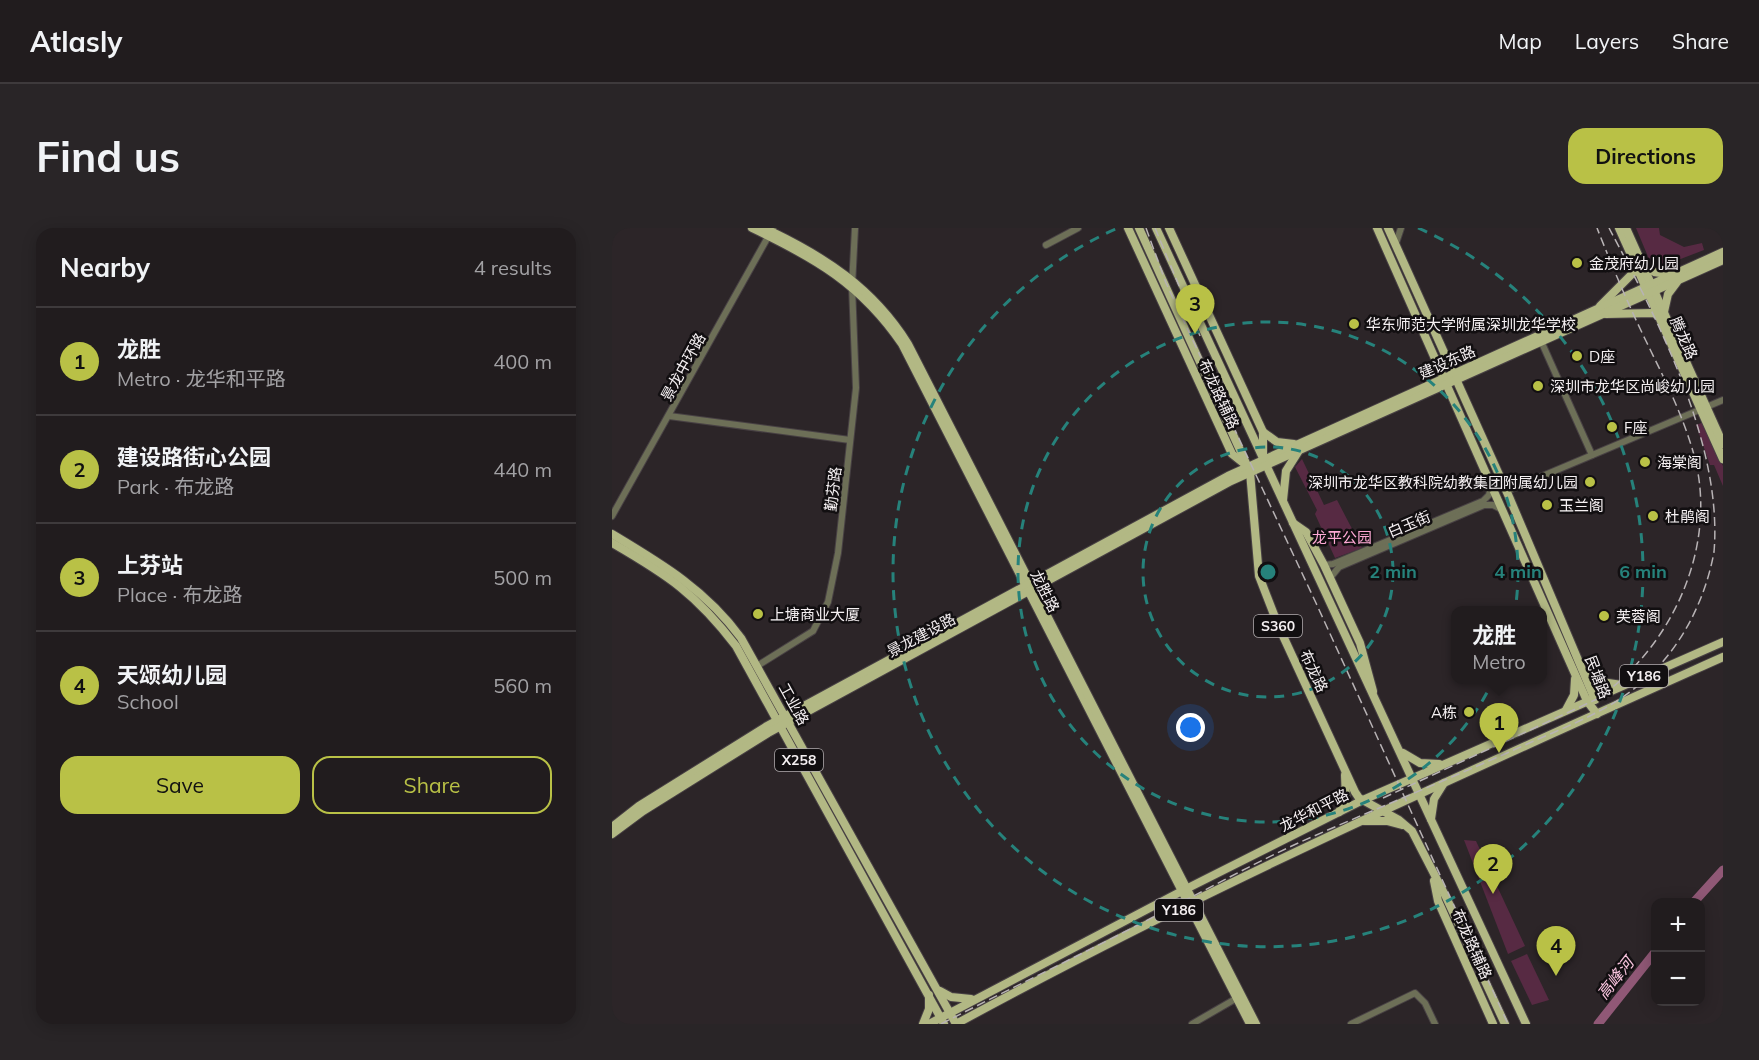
<!DOCTYPE html>
<html lang="en">
<head>
<meta charset="utf-8">
<style>
  body { margin:0; font-family:Mulish,"Noto Sans SC",sans-serif; background:#292527; color:#f1f3f6 }
  .controls { position:absolute; right:18px; bottom:18px; display:grid; overflow:hidden; border-radius:12px; box-shadow:0 3px 15px #0003 }
  .controls button { width:54px; height:54px; display:grid; place-items:center; padding:0; border:0; border-bottom:2px solid #3e3a3c; background:#211c1e; color:#f1f3f6; font:30px sans-serif }
  .you { position:absolute; left:579px; top:500px; width:21px; height:21px; margin:-15px; border:4px solid #fff; border-radius:50%; background:#1a73e8; box-shadow:0 0 0 9px #1a73e833 }
  .badge { display:grid; place-items:center; width:39px; height:39px; border-radius:50%; background:#b9c146; color:#111; font-size:20px; font-weight:700 }
  .pin { position:absolute; translate:-50% -50px; filter:drop-shadow(0 2px 3px #0008) }
  .pin::after { content:''; position:absolute; top:32px; width:21px; height:18px; background:inherit; clip-path:polygon(0 0,100% 0,50% 100%) }
  .popup { position:absolute; left:839px; top:378px; width:96px; height:78px; box-sizing:border-box; display:grid; place-content:center; border-radius:12px; background:#211c1e; filter:drop-shadow(0 2px 4px #0005); font-size:20px; white-space:nowrap; color:#a2a1a4 }
  .popup b { font-size:22px; color:#f1f3f6 }
  .popup::after { content:''; position:absolute; left:50%; top:100%; margin-left:-12px; border:12px solid transparent; border-top-color:#211c1e }
  .list { margin:0; padding:0; list-style:none }
  h2 { display:flex; justify-content:space-between; align-items:center; height:78px; margin:0; padding:0 24px; font-size:26px }
  h2 small { font-size:20px; font-weight:400; color:#a2a1a4 }
  .list li { display:grid; grid-template-columns:39px 1fr auto; gap:18px; align-items:center; box-sizing:border-box; height:108px; padding:0 24px; border-top:2px solid #3e3a3c }
  .list b { display:block; font-size:22px; white-space:nowrap }
  .list p { margin:0; font-size:20px; white-space:nowrap; color:#a2a1a4 }
  .list em { font-size:20px; font-style:normal; color:#a2a1a4 }
  .actions { display:flex; gap:12px; padding:18px 24px }
  .actions a { flex:1; padding:14px 0; border:2px solid #b9c146; border-radius:18px; text-align:center; font-size:21px; color:#b9c146 }
  .actions .main { background:#b9c146; color:#111 }
  .map { position:relative; flex:none; width:1111px; height:796px; overflow:hidden; border-radius:18px }
  header { display:flex; align-items:center; gap:36px; box-sizing:border-box; height:84px; padding:0 30px; background:#211c1e; border-bottom:2px solid #3e3a3c }
  header strong { font-size:28px }
  nav { display:flex; gap:33px; margin-inline-start:auto; font-size:21px }
  .intro { display:flex; align-items:center; justify-content:space-between; box-sizing:border-box; height:144px; padding:0 36px }
  h1 { margin:0; font-size:42px }
  .button { padding:15px 27px; border-radius:18px; background:#b9c146; color:#111; font-size:21px; font-weight:700 }
  main { display:flex; gap:36px; padding:0 36px }
  aside { flex:1; background:#211c1e; border-radius:18px; box-shadow:0 3px 15px #0003 }
  .map>svg:first-child { display:block }
  .green { fill:#572a43 }
  .lines { fill:none; stroke-linecap:round; stroke-linejoin:round }
  .river { stroke:#905876; stroke-width:9 }
  .minor-casing { stroke:#484144; stroke-width:8 }
  .major-casing { stroke:#484144; stroke-width:10 }
  .minor { stroke:#6d6f57; stroke-width:6 }
  .major { stroke:#b2b884; stroke-width:8 }
  .rail { stroke:#b8b3b5; stroke-width:1.5; stroke-dasharray:9 4.5; stroke-linecap:butt }
  .ring { fill:none; stroke:#26827b; stroke-width:3; stroke-dasharray:10 8 }
  .poi-dot { fill:#b9c146; stroke:#120f11; stroke-width:2 }
  .labels { text-anchor:middle; dominant-baseline:central; stroke-width:5; stroke-linejoin:round; paint-order:stroke }
  .shield { fill:#120f11; stroke:#b1acae; stroke-width:1.5 }
  .shield-label { font-size:14px; font-weight:bold; fill:#f5f0f2 }
  .poi-label { font-size:15px; fill:#f5f0f2; stroke:#120f11; text-anchor:start }
  .street-label { font-size:15px; fill:#f5f0f2; stroke:#120f11 }
  .park-label { font-size:15px; fill:#fea9d5; stroke:#120f11 }
  .water-label { font-size:16px; font-style:italic; fill:#f9c4de; stroke:#120f11 }
  .centre { fill:#26827b; stroke:#120f11; stroke-width:3 }
  .ring-label { font-size:18px; text-anchor:middle; font-weight:bold; fill:#26827b; stroke:#120f11; stroke-width:5; stroke-linejoin:round; paint-order:stroke }
</style>
</head>
<body>
<header>
<strong>Atlasly</strong>
<nav><a>Map</a><a>Layers</a><a>Share</a></nav>
</header>
<div class="intro"><h1>Find us</h1><a class="button">Directions</a></div>
<main>
<aside>
<h2>Nearby<small>4 results</small></h2>
<ul class="list">
<li><span class="badge">1</span><div><b>龙胜</b><p>Metro · 龙华和平路</p></div><em>400 m</em></li>
<li><span class="badge">2</span><div><b>建设路街心公园</b><p>Park · 布龙路</p></div><em>440 m</em></li>
<li><span class="badge">3</span><div><b>上芬站</b><p>Place · 布龙路</p></div><em>500 m</em></li>
<li><span class="badge">4</span><div><b>天颂幼儿园</b><p>School</p></div><em>560 m</em></li>
</ul>
<div class="actions"><a class="main">Save</a><a>Share</a></div>
</aside>
<div class="map">
<svg width="1111" height="796" viewBox="0 0 1111 796">
  <rect width="100%" height="100%" fill="#2c2528"/>
  <g class="green">
    <path d="M1024,0H1047L1048,7L1072,19L1090,15L1092,22L1053,37L1037,31Z"/>
    <path d="M1092,194L1111,238V258L1102,237H1098L1084,197Z"/>
    <path d="M690,231L712,277L725,272L750,320L723,330L703,286L705,282L683,239Z"/>
    <path d="M852,612L864,613L913,718L896,726Z"/>
    <path d="M915,726L937,772L920,777L899,733Z"/>
  </g>
  <g class="lines">
    <g class="river">
      <path d="M1082,674L1111,642"/>
      <path d="M986,796L1044,723"/>
    </g>
    <g class="minor-casing">
      <g id="minor">
        <path d="M784,15L789,0"/>
        <path d="M434,17L466,0"/>
        <path d="M929,113L980,227"/>
        <path d="M57,188L238,212"/>
        <path d="M895,263L1111,172"/>
        <path d="M0,288L161,0"/>
        <path d="M712,337L721,336L871,273L877,267L879,258"/>
        <path d="M718,350L727,339L872,277H881L889,281"/>
        <path d="M145,438L201,403L216,374L226,325L244,160L240,58L243,0"/>
        <path d="M580,796L625,770"/>
        <path d="M739,796L803,765L813,775L823,796"/>
      </g>
    </g>
    <g class="major-casing">
      <g id="major">
        <path d="M140,0C203,30 249,56 290,116L638,796"/>
        <path d="M152,0C212,28 261,60 296,116L644,796"/>
        <path d="M516,0L620,226L635,238"/>
        <path d="M527,0L638,244L647,348L666,397L743,564L747,570L787,592L800,603L834,669L893,796"/>
        <path d="M544,0L914,796"/>
        <path d="M557,0L651,204V227"/>
        <path d="M765,0L975,473L985,486"/>
        <path d="M776,0L898,271L983,472"/>
        <path d="M1007,0L1111,231"/>
        <path d="M1014,0L1111,216"/>
        <path d="M1031,37L1042,44L1061,47"/>
        <path d="M988,78L1022,44L1024,37"/>
        <path d="M1052,84L1056,66L1065,54"/>
        <path d="M994,86L1041,85L1047,88"/>
        <path d="M651,204L665,214L682,216"/>
        <path d="M671,272L674,243L686,224"/>
        <path d="M681,295L694,304L712,337L748,415L761,463"/>
        <path d="M0,306C50,336 94,362 129,410L344,796"/>
        <path d="M0,315C57,348 84,366 124,418L332,796"/>
        <path d="M972,443L989,454L1010,457"/>
        <path d="M954,482L962,467L963,451"/>
        <path d="M791,525L808,535L827,536"/>
        <path d="M727,584L734,571L733,547"/>
        <path d="M819,591L822,571L832,555"/>
        <path d="M752,593H775L790,597"/>
        <path d="M0,599L27,578L155,498L616,248L1111,24"/>
        <path d="M0,606L31,583L156,505L619,253L1111,32"/>
        <path d="M822,653L826,673L881,796"/>
        <path d="M328,763L339,769L359,771"/>
        <path d="M311,796L317,781V767"/>
        <path d="M317,796L570,663L751,572L1111,414"/>
        <path d="M344,796C593,660 852,545 1111,429"/>
      </g>
    </g>
    <use href="#minor" class="minor"/>
    <use href="#major" class="major"/>
    <g class="rail">
      <path d="M534,0L554,55L704,375L896,796"/>
      <path d="M543,0L588,108"/>
      <path d="M771,570L985,471C1060,419 1107,318 1082,227C1071,187 1052,150 1034,113C1016,76 1000,38 985,0"/>
      <path d="M329,796C401,759 475,724 547,686C598,660 649,631 702,608C773,577 844,548 915,516C953,499 995,484 1028,456C1067,424 1093,374 1102,324C1111,217 1046,92 997,0"/>
    </g>
  </g>
  <g class="ring">
    <circle cx="656" cy="344" r="125"/>
    <circle cx="656" cy="344" r="250"/>
    <path d="M806 0A375 375 0 1 1 506 0"/>
  </g>
  <g class="poi-dot">
    <circle cx="965" cy="35" r="6"/>
    <circle cx="742" cy="96" r="6"/>
    <circle cx="965" cy="128" r="6"/>
    <circle cx="926" cy="158" r="6"/>
    <circle cx="1000" cy="199" r="6"/>
    <circle cx="1033" cy="234" r="6"/>
    <circle cx="978" cy="254" r="6"/>
    <circle cx="935" cy="277" r="6"/>
    <circle cx="1041" cy="288" r="6"/>
    <circle cx="146" cy="386" r="6"/>
    <circle cx="992" cy="388" r="6"/>
    <circle cx="857" cy="484" r="6"/>
  </g>
  <g class="labels">
    <g class="shield">
      <rect x="642" y="387" width="48" height="22" rx="4.5"/>
      <rect x="1008" y="437" width="48" height="22" rx="4.5"/>
      <rect x="163" y="521" width="48" height="22" rx="4.5"/>
      <rect x="543" y="671" width="48" height="22" rx="4.5"/>
    </g>
    <g class="shield-label">
      <text x="666" y="398">S360</text>
      <text x="1032" y="448">Y186</text>
      <text x="187" y="532">X258</text>
      <text x="567" y="682">Y186</text>
    </g>
    <g class="poi-label">
      <text x="977" y="35">金茂府幼儿园</text>
      <text x="754" y="96">华东师范大学附属深圳龙华学校</text>
      <text x="977" y="128">D座</text>
      <text x="938" y="158">深圳市龙华区尚峻幼儿园</text>
      <text x="1012" y="199">F座</text>
      <text x="1045" y="234">海棠阁</text>
      <text x="966" y="254" text-anchor="end">深圳市龙华区教科院幼教集团附属幼儿园</text>
      <text x="947" y="277">玉兰阁</text>
      <text x="1053" y="288">杜鹃阁</text>
      <text x="158" y="386">上塘商业大厦</text>
      <text x="1004" y="388">芙蓉阁</text>
      <text x="845" y="484" text-anchor="end">A栋</text>
    </g>
    <g class="street-label">
      <text transform="translate(1072 110) rotate(66)">腾龙路</text>
      <text transform="translate(835 134) rotate(-24)">建设东路</text>
      <text transform="translate(71 139) rotate(-61)">景龙中环路</text>
      <text transform="translate(607 166) rotate(65)">布龙路辅路</text>
      <text transform="translate(221 261) rotate(-83)">勤芬路</text>
      <text transform="translate(797 296) rotate(-23)">白玉街</text>
      <text transform="translate(433 363) rotate(63)">龙胜路</text>
      <text transform="translate(309 407) rotate(-28)">景龙建设路</text>
      <text transform="translate(702 443) rotate(65)">布龙路</text>
      <text transform="translate(986 449) rotate(69)">民塘路</text>
      <text transform="translate(182 476) rotate(61)">工业路</text>
      <text transform="translate(702 582) rotate(-27)">龙华和平路</text>
      <text transform="translate(860 716) rotate(66)">布龙路辅路</text>
    </g>
    <g class="park-label">
      <text x="730" y="309">龙平公园</text>
    </g>
    <g class="water-label">
      <text transform="translate(1003 750) rotate(-52)">高峰河</text>
    </g>
  </g>
  <circle cx="656" cy="344" r="9" class="centre"/>
  <g class="ring-label">
    <text x="781" y="350">2 min</text>
    <text x="906" y="350">4 min</text>
    <text x="1031" y="350">6 min</text>
  </g>
</svg>
<div class="controls">
<button>+</button>
<button>−</button>
</div>
<div class="you"></div>
<div class="pin badge" style="left:887px;top:525px">1</div>
<div class="popup"><b>龙胜</b>Metro</div>
<div class="pin badge" style="left:881px;top:666px">2</div>
<div class="pin badge" style="left:583px;top:106px">3</div>
<div class="pin badge" style="left:944px;top:748px">4</div>
</div>
</main>
</body>
</html>
